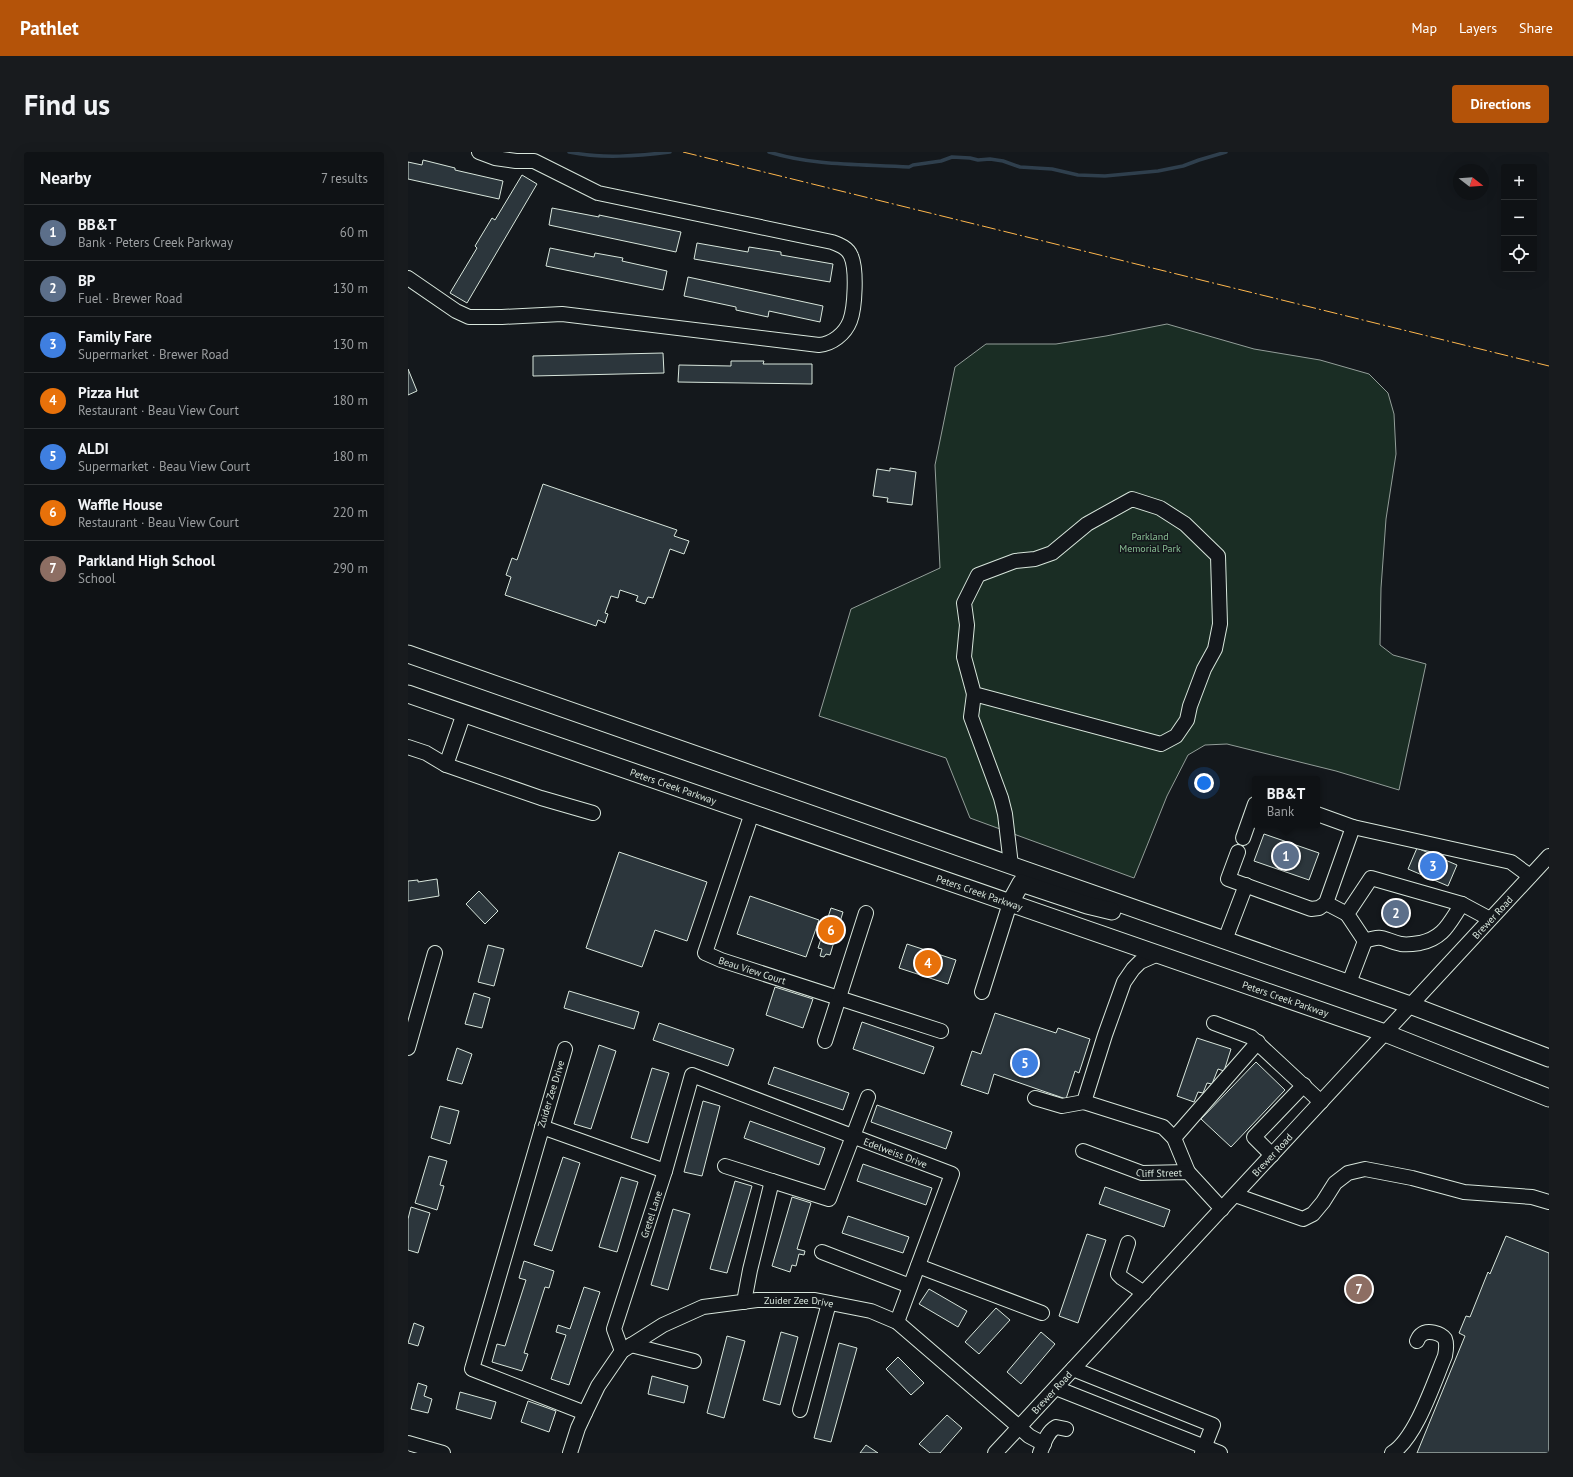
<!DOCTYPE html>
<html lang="en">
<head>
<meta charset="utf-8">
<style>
  body { margin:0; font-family:"PT Sans",sans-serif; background:#181b1e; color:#f1f3f6 }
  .controls { position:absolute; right:12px; top:12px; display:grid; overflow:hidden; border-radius:4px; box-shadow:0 4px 16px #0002 }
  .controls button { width:36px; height:36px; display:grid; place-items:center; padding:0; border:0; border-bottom:1px solid #2f3234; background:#0f1215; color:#f1f3f6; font:20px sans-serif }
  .compass { position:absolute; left:1045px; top:12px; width:36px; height:36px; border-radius:50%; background:#0f1215; box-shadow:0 4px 16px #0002; rotate:107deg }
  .you { position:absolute; left:796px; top:631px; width:14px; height:14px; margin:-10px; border:3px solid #fff; border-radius:50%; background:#1a73e8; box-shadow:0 0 0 6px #1a73e833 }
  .badge { display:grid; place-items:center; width:26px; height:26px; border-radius:50%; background:#b45309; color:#fff; font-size:13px; font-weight:700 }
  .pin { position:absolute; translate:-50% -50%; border:2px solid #fff; box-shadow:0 1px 4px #0006 }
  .popup { position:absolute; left:844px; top:624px; width:68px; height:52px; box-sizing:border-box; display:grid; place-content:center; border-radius:4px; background:#0f1215; filter:drop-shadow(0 1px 3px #0005); font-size:13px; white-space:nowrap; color:#9b9ea0 }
  .popup b { font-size:15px; color:#f1f3f6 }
  .popup::after { content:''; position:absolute; left:50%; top:100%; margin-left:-8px; border:8px solid transparent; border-top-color:#0f1215 }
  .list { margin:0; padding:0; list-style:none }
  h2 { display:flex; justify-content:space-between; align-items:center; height:52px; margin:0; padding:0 16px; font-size:17px }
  h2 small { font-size:13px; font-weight:400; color:#9b9ea0 }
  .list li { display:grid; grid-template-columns:26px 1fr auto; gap:12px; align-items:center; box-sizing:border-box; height:56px; padding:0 16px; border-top:1px solid #2f3234 }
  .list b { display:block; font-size:15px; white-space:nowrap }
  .list p { margin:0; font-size:13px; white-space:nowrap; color:#9b9ea0 }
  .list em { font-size:13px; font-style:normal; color:#9b9ea0 }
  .icon { flex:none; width:22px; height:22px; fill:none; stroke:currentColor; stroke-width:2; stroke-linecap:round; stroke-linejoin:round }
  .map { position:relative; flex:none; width:1141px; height:1301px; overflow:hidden; border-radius:4px }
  header { display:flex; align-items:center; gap:24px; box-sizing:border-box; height:56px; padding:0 20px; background:#b45309; color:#fff }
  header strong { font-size:19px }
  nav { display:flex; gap:22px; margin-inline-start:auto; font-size:14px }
  .intro { display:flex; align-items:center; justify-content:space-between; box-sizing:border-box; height:96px; padding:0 24px }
  h1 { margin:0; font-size:28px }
  .button { padding:10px 18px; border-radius:4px; background:#b45309; color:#fff; font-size:14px; font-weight:700 }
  main { display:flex; gap:24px; padding:0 24px }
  aside { flex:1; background:#0f1215; border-radius:4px; box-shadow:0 4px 16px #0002 }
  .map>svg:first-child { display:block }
  .green { fill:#1a2d24; stroke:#939e99 }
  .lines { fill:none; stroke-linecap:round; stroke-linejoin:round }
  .stream { stroke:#2f3f4d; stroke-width:3.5 }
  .building { fill:#2c363c; stroke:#d8e6dc }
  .minor-casing { stroke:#d8e6dc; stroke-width:16 }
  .major-casing { stroke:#d8e6dc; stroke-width:19 }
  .minor { stroke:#14181c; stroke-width:14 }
  .major { stroke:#14181c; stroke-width:17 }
  .power { stroke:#ffb74d; stroke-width:1; stroke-dasharray:14 3 2 3; stroke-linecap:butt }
  .labels { text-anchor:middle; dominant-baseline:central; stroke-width:3; stroke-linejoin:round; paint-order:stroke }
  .park-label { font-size:10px; fill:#8ac095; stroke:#14181c }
  .street-label { font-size:10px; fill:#d8e6dc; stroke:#14181c }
</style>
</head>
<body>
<header>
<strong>Pathlet</strong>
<nav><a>Map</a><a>Layers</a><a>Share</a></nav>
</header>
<div class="intro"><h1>Find us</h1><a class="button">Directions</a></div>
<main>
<aside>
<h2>Nearby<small>7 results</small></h2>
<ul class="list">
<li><span class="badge" style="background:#5c6f8a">1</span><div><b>BB&amp;T</b><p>Bank · Peters Creek Parkway</p></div><em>60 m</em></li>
<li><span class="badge" style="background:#5c6f8a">2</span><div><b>BP</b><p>Fuel · Brewer Road</p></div><em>130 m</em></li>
<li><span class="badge" style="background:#3f7fe0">3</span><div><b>Family Fare</b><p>Supermarket · Brewer Road</p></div><em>130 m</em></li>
<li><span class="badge" style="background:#e8710a">4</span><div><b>Pizza Hut</b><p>Restaurant · Beau View Court</p></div><em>180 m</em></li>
<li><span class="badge" style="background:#3f7fe0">5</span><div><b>ALDI</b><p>Supermarket · Beau View Court</p></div><em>180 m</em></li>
<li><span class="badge" style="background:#e8710a">6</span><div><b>Waffle House</b><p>Restaurant · Beau View Court</p></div><em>220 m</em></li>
<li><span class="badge" style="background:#8d6e63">7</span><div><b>Parkland High School</b><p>School</p></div><em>290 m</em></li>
</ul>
</aside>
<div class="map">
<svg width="1141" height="1301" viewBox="0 0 1141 1301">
  <rect width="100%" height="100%" fill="#14181c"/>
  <path class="green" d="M759,172L846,197L912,208L961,222L980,241L986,262L988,302L978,367L973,436L972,493L985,503L1018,512L991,638L928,619L819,592L797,593L780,603L759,644L726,726L562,666L538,606L411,564L443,457L532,416L527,313L547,215L578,192H648L698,184Z"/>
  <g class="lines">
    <g class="stream">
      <path d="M161,0C194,7 229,4 262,0"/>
      <path d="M361,0C406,14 454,12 501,15L505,13L533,9L544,5L562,6L570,8L582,7L595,9L612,15L644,17L670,23L697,24L750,19L775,14L791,8L818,0"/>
    </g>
  </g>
  <g class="building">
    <path d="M15,8L47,16V18L95,29L91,47L0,27V10L14,13Z"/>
    <path d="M114,23L129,32L59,151L42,141L69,96L67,94L84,66L87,68Z"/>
    <path d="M144,56L191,65V63L273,80L268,100L141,73Z"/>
    <path d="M289,91L340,100L341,95L373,100V103L425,112L422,130L286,107Z"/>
    <path d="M142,96L186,105L187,101L215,106L214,109L259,119L255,138L138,114Z"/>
    <path d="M280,125L415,154L412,170L361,159L360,165L328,158V155L276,144Z"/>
    <path d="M255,201L256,221L125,224V204Z"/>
    <path d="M323,209H356L355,212H404V232L270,230L271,213L323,214Z"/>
    <path d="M0,217L9,239L0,243Z"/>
    <path d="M482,316L508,320L504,353L479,350L480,346L465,344L469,317L482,319Z"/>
    <path d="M135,332L269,378L266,384L281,389L276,402L262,397L245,446L240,445L237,452L228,449L230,444L212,438L210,446L203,444L197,461L200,462L197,471L190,468L188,474L97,443L103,425L98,423L104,406L109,408Z"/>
    <path d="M856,682L911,701L901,728L846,709Z"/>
    <path d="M1009,696L1049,713L1040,734L1000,717Z"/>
    <path d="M211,700L299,730L279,789L247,778L234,815L178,796Z"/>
    <path d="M29,727L31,744L0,749V729L10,728V730Z"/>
    <path d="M71,739L90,759L77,772L58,752Z"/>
    <path d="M342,744L411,768L398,805L329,782Z"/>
    <path d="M423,756L435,760L422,803L418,802L416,805L412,804L414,797L410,796Z"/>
    <path d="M499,792L548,808L540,832L491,816Z"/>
    <path d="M80,793L96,797L86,834L70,830Z"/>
    <path d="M367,835L405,847L395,876L358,863Z"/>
    <path d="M161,839L231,860L226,877L156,856Z"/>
    <path d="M66,841L82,846L74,876L57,872Z"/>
    <path d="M587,861L648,881L650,876L682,887L671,921L667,919L658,947L586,922L580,942L553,933L564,899L573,902Z"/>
    <path d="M454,870L526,895L516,922L445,897Z"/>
    <path d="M251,871L326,897L320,914L245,888Z"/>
    <path d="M789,886L823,897L816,919L810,917L804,932L799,931L795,941L790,940L786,950L769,944Z"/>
    <path d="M191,893L208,899L183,977L166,972Z"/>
    <path d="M49,896L64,902L54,932L39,928Z"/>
    <path d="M848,910L877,938L823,995L793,967Z"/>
    <path d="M366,915L441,941L435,958L360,932Z"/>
    <path d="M244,916L261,921L240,991L223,986Z"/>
    <path d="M295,949L312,954L294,1024L276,1020Z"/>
    <path d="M469,953L544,980L538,997L463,970Z"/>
    <path d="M32,954L51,959L42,992L23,986Z"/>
    <path d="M342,969L417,996L411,1013L336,986Z"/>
    <path d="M21,1004L39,1009L32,1033L36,1034L29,1058L7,1051Z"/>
    <path d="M155,1005L172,1011L144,1099L126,1093Z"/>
    <path d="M455,1012L524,1036L518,1053L449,1029Z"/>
    <path d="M213,1025L230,1030L209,1100L191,1095Z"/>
    <path d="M327,1029L344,1034L319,1121L302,1117Z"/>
    <path d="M697,1035L762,1058L756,1075L691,1052Z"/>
    <path d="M384,1045L403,1051L389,1097L397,1099L396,1103L391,1102L388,1114L384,1113L382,1120L364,1114Z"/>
    <path d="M3,1055L22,1061L10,1101L0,1098V1067Z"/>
    <path d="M265,1057L282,1062L260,1138L243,1133Z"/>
    <path d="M440,1064L501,1085L495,1101L434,1081Z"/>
    <path d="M679,1082L698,1088L670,1171L651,1164Z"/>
    <path d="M1098,1084L1141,1101V1301H1009L1057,1184L1051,1181L1058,1164L1062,1165L1080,1120L1082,1122Z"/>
    <path d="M116,1109L146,1119L141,1136L137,1135L116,1201L120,1202L114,1219L84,1210L89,1192L97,1194L118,1128L111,1126Z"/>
    <path d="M176,1135L192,1140L161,1233L143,1227L158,1183L148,1180L150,1173L162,1177Z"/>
    <path d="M521,1137L559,1159L550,1175L511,1152Z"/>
    <path d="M588,1156L602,1168L571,1202L557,1190Z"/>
    <path d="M6,1171L16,1175L10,1194L0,1191Z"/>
    <path d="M373,1180L390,1185L372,1253L355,1248Z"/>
    <path d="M633,1180L647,1192L613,1232L599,1220Z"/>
    <path d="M319,1184L337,1189L316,1266L299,1261Z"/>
    <path d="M431,1191L449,1196L423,1290L406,1286Z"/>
    <path d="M490,1205L516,1231L503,1243L478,1217Z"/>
    <path d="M244,1224L280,1234L276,1251L240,1242Z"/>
    <path d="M10,1231L19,1234L16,1244L24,1247L20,1261L3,1257Z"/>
    <path d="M52,1240L88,1250L83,1267L48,1257Z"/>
    <path d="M120,1249L148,1259L141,1280L113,1270Z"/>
    <path d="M539,1263L554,1276L532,1301H522L511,1292Z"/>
    <path d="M458,1293L470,1301H452Z"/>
  </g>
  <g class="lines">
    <g class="minor-casing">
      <g id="minor">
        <path d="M0,126L48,159L61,165H94L154,162L411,193C424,192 437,182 442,169C447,156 449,117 443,104C440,96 432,93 424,90L190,41L126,9H108L87,6L71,0"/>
        <path d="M724,347L752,356L777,372L810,404L812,472L807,497L796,517L782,554L779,568L768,584L753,592L566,542L556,505L559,473L556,451L570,423L607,409L627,407L644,401L679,372Z"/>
        <path d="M566,542L563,565L593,646L597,662L603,713"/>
        <path d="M0,595L18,601L38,613L133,646L185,661"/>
        <path d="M38,613L56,561"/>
        <path id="s1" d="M344,661L297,801L313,808L533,879"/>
        <path d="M909,662L945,675L1103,710L1122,724"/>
        <path d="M835,686L847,652"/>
        <path d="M830,700L820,727L903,757L911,756L918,751L945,675"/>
        <path d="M918,751L939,762"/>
        <path d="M817,788L838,733"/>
        <path d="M957,789C976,782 975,788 993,792C999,793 1006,792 1012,791C1036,786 1041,771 1054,752"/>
        <path d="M941,831L957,789L939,762L963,726L1054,752L1082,767"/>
        <path d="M574,840L602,751"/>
        <path d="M806,871L843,885L913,950"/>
        <path d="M417,889L458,761"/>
        <path d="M0,896L27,801"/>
        <path d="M157,897L64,1217L177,1261"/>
        <path d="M627,946L654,954L676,950L697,883L716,830L725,817L732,810L750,802"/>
        <path d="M676,950L755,975L766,986L780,1020"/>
        <path d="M134,975L257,1019"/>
        <path d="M766,986L850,890"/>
        <path id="s2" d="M675,999L734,1021L780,1020L814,1057"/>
        <path d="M864,1003L846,985L896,933"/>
        <path d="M317,1014L364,1029"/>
        <path d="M827,1043L895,1067L905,1062L915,1050L927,1031L940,1021L957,1017L1004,1026L1056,1040L1124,1045L1141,1050"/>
        <path d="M720,1091L710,1122L714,1126L736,1141"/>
        <path d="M414,1100L502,1134"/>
        <path d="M510,1114L634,1161"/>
        <path d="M336,1150L342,1118L364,1029L421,1047L460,945"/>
        <path d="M223,1193L286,1209"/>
        <path id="s3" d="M214,1199L206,1177L257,1019L284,923L544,1022L489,1170"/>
        <path d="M665,1217L805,1273L794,1301"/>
        <path d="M648,1236L812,1301"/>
        <path d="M392,1258L421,1151"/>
        <path d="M0,1291L35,1301"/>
        <path id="s4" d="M162,1301L170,1276L177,1261L190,1234L214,1199L255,1173L295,1155L349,1148H407L463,1159L489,1170L611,1275L621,1284L636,1292"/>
        <path id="s5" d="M587,1301L1141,704"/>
        <path d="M632,1301C636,1291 639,1280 648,1275L658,1277"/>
        <path d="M984,1301C1008,1286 1026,1230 1037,1204C1038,1199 1039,1192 1037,1187C1033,1181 1019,1177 1013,1183C1011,1184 1010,1187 1009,1189"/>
      </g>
    </g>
    <g class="major-casing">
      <g id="major">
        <path d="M0,502L1002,853L1141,906"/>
        <path id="s6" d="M0,542L977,881L1141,946"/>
        <path d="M602,751L613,731L679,753L704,759"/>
      </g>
    </g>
    <use href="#minor" class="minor"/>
    <use href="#major" class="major"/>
    <path class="power" d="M275,0L1141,214"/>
  </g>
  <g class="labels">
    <g class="park-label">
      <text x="742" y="384">Parkland<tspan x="742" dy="12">Memorial Park</tspan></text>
    </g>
    <g class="street-label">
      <text stroke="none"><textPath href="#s6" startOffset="281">Peters Creek Parkway</textPath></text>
      <text stroke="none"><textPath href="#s6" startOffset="605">Peters Creek Parkway</textPath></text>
      <text stroke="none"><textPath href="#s5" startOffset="731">Brewer Road</textPath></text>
      <text stroke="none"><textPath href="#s1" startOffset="198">Beau View Court</textPath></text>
      <text stroke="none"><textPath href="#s6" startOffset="929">Peters Creek Parkway</textPath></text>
      <text transform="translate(143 942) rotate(-73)">Zuider Zee Drive</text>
      <text stroke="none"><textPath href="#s3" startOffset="507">Edelweiss Drive</textPath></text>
      <text stroke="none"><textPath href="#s5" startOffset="407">Brewer Road</textPath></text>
      <text stroke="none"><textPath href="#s2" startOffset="80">Cliff Street</textPath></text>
      <text stroke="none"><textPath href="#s3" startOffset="144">Gretel Lane</textPath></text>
      <text stroke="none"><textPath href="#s4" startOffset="304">Zuider Zee Drive</textPath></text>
      <text stroke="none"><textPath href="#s5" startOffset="83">Brewer Road</textPath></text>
    </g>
  </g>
</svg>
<div class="controls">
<button>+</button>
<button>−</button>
<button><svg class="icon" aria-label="locate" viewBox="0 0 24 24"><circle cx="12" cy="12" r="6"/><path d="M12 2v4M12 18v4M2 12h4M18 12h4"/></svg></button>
</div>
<svg class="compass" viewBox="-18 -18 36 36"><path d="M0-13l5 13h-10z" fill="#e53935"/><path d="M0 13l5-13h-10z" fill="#9b9ea0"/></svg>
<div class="you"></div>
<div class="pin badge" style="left:878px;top:704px;background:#5c6f8a">1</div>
<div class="popup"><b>BB&amp;T</b>Bank</div>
<div class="pin badge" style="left:988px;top:761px;background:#5c6f8a">2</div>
<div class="pin badge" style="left:1025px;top:714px;background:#3f7fe0">3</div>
<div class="pin badge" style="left:520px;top:811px;background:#e8710a">4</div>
<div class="pin badge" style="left:617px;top:911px;background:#3f7fe0">5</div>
<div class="pin badge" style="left:423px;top:778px;background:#e8710a">6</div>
<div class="pin badge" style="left:951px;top:1137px;background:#8d6e63">7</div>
</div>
</main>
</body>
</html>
